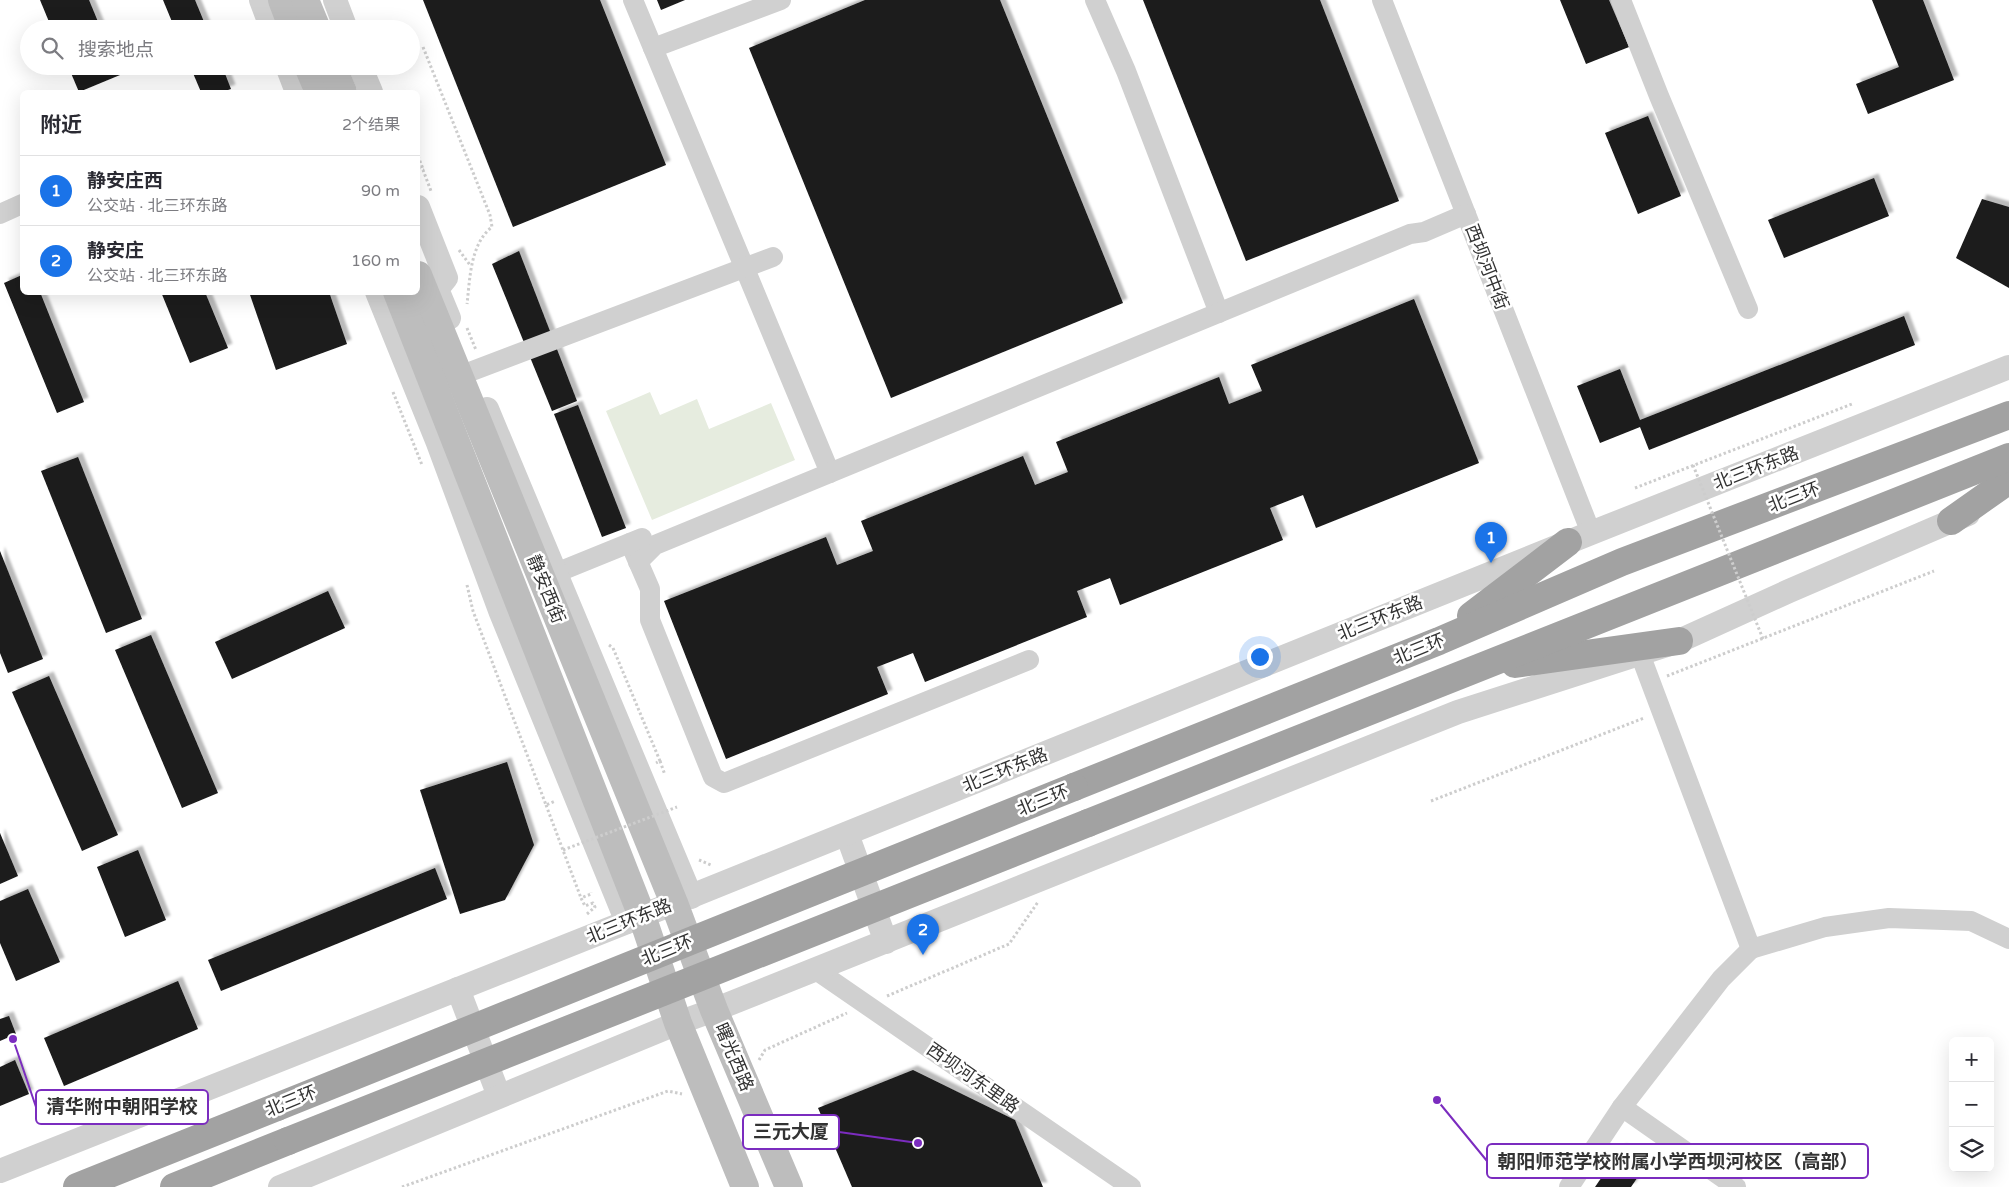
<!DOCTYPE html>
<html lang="zh">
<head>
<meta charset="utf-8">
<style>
  body { margin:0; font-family:"Varela Round","Noto Sans SC",sans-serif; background:#f2f2f3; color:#2b2b33 }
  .controls { position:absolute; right:15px; bottom:15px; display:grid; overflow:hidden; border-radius:8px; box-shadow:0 5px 20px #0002 }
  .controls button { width:45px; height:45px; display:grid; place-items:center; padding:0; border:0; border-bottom:1px solid #e1e1e2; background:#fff; color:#2b2b33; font:25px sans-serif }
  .you { position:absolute; left:1259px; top:656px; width:18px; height:18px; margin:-12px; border:4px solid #fff; border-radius:50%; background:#1a73e8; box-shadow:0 0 0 8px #1a73e833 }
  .badge { display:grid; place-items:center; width:32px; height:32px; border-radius:50%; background:#1a73e8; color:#fff; font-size:16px; font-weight:700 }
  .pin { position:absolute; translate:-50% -41px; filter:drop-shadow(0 1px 2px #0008) }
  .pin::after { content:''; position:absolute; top:26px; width:18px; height:15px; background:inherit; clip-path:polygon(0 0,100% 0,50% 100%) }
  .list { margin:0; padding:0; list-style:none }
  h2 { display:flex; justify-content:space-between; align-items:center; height:65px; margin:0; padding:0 20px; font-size:21px }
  h2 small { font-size:16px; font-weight:400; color:#7c7c81 }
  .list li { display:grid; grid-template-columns:32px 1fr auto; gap:15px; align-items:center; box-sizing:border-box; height:70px; padding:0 20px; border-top:1px solid #e1e1e2 }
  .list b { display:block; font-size:19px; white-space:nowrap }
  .list p { margin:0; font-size:16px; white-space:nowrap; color:#7c7c81 }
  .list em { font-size:16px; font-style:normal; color:#7c7c81 }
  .icon { flex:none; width:28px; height:28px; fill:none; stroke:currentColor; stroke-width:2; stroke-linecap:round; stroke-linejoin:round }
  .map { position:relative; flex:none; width:2009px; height:1187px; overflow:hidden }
  .search { position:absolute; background:#fff; box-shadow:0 5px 20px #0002; left:20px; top:20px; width:400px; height:55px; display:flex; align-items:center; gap:12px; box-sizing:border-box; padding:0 18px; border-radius:28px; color:#7c7c81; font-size:19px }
  .panel { position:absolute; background:#fff; box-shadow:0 5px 20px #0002; left:20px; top:90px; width:400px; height:205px; border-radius:8px }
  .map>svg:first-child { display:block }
  .green { fill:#e6ecdf }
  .building { fill:#1a1a1a; filter:url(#shadow) }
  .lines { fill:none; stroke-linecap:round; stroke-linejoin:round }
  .path { stroke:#cdcdcd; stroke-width:3; stroke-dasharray:2.5 2.5; stroke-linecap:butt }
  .minor { stroke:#d0d0d0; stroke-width:20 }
  .tertiary { stroke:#d0d0d0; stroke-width:24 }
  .secondary { stroke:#bdbdbd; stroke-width:28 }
  .trunk { stroke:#a2a2a2; stroke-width:28 }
  .path-bridge { stroke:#cdcdcd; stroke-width:3; stroke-dasharray:2.5 2.5; stroke-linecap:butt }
  .trunk-bridge { stroke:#a2a2a2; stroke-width:28 }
  .labels { text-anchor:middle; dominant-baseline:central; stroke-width:5; stroke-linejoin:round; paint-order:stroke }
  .street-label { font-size:18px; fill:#333; stroke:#fff }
  .leader { fill:none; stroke:#7b2cbf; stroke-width:2 }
  .callout-dot { fill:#7b2cbf; stroke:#fff; stroke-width:2 }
  .callout { fill:#fff; stroke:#7b2cbf; stroke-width:2 }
  .callout-label { font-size:19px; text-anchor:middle; font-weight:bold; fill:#333 }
</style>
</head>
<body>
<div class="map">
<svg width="2009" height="1187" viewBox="0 0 2009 1187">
  <defs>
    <filter id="shadow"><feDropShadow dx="4.5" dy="-4.5" stdDeviation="1" flood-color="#0004"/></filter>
  </defs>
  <rect width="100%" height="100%" fill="#fff"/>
  <path class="green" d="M650,392L660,415L697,399L709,429L771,403L795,460L652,520L606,411Z"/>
  <g class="building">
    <path d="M40,0H89L101,29H52Z"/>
    <path d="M163,0H195L207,29H175Z"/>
    <path d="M423,0H600L666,165L513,227Z"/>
    <path d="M657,0H685L661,10Z"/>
    <path d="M865,0H1000L1123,303L891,398L749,48Z"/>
    <path d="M1143,0H1320L1399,201L1246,261Z"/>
    <path d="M1560,0H1609L1629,47L1586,64Z"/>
    <path d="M1872,0H1923L1954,80L1868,114L1856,84L1899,67Z"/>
    <path d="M68,66H117L120,75L79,92Z"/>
    <path d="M190,66H222L231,89L222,92H201Z"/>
    <path d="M1648,116L1681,196L1638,214L1605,133Z"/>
    <path d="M1874,178L1889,216L1784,258L1768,220Z"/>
    <path d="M1982,199L2009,207V288L1956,258Z"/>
    <path d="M519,251L577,401L552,411L492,264Z"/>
    <path d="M22,275V292H40L84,402L57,413L4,283Z"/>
    <path d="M161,292H205L228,348L190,363Z"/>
    <path d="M249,292H329L347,344L276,370Z"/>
    <path d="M1414,299L1479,463L1316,528L1303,495L1270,508L1283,540L1120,605L1110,578L1077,591L1087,617L925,682L913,653L877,667L888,694L726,759L664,601L826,537L837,565L873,551L861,521L1023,456L1035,485L1068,472L1056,442L1219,377L1229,404L1262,391L1251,365Z"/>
    <path d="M1904,316L1915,345L1649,450L1640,427L1600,443L1577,386L1620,369L1640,420Z"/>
    <path d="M578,405L626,528L602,537L554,414Z"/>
    <path d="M78,457L142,619L106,633L41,471Z"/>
    <path d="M0,551L43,659L8,673L0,653Z"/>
    <path d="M328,591L345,628L232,679L215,642Z"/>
    <path d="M151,635L218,793L182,808L115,650Z"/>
    <path d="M49,676L118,835L82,851L12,692Z"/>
    <path d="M507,762L534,845L505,900L460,914L420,790Z"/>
    <path d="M0,833L18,876L0,884Z"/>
    <path d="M138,850L166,920L125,937L97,867Z"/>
    <path d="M435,868L447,899L221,991L208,960Z"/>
    <path d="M28,889L60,962L16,981L0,943V901Z"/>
    <path d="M178,981L198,1029L64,1086L44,1038Z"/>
    <path d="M9,1016L16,1034L0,1041V1019Z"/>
    <path d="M15,1060L29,1094L0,1106V1067Z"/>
    <path d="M913,1070L1015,1120L1043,1187H852L818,1108Z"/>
    <path d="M1622,1148L1646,1165L1631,1187H1595Z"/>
  </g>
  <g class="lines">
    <g class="path">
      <path d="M423,47L490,215L492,227C470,244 470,279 467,304"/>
      <path d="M418,156L423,169"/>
      <path d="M418,168L423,170L431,191"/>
      <path d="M459,250L470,265"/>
      <path d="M467,328L476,350"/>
      <path d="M393,392L422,465"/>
      <path d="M1635,488L1852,404"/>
      <path d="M467,585L473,611L546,805L555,801"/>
      <path d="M609,645L613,648L660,761L656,763"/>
      <path d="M1667,676L1934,571"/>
      <path d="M660,761L665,775"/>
      <path d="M1431,801L1644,718"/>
      <path d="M546,805L581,898"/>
      <path d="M699,860L711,865"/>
      <path d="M587,914L595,907L593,903L585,906L581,898L591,894V892"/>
      <path d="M887,996L1009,944L1038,902"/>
      <path d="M759,1060L765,1050L847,1013"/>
      <path d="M402,1187L668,1091L682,1094"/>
    </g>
    <g class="minor">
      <path d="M633,0L830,473"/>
      <path d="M1095,0L1126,71L1219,313"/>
      <path d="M1382,0L1591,533"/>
      <path d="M1621,0L1659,96L1748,309"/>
      <path d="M653,48L781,0"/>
      <path d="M0,214L22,204"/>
      <path d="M459,376L773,257"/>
      <path d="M630,543L650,589V620L713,777L724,783L1029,660"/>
      <path d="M638,562L655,545L1410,234L1424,232L1466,214"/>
      <path d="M541,579L642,538"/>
      <path d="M1640,654L1751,949L1825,927L1889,918L1971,921L2009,939"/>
      <path d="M816,970L1131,1187"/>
      <path d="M1622,1107L1736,1187"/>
      <path d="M1569,1187L1622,1107L1721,979L1751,949"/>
    </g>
    <g class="tertiary">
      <path d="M261,0L272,29"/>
      <path d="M335,0L346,29"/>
      <path d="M287,66L297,92"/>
      <path d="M360,66L371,92"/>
      <path d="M418,207L446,278L437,289L449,318"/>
      <path d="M377,292L438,443L501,613L627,922"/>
      <path d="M487,409L691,897"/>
      <path d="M847,834L886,942"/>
      <path d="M458,989L499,1096"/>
      <path d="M0,1171L642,916L1591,533L2009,367"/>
      <path d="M280,1187L678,1023L714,1010L1458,712L1679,641L1789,591L1968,514"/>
    </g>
    <g class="secondary">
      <path d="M282,0L293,29"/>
      <path d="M305,0L317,29"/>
      <path d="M308,66L319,92"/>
      <path d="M332,66L343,92"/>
      <path d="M418,275L674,903L714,1010L789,1187"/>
      <path d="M397,292L642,916L678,1023L745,1187"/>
    </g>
    <g class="trunk">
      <path d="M1951,521L2009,480"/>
      <path d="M1471,616L1568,542"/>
      <path d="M1515,664L1679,641"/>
      <path d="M1074,787L1439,641L1622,562L2009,415"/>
      <path d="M1088,823L2009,457"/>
      <path d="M77,1187L277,1107"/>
      <path d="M174,1187L288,1141"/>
    </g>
    <g class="path-bridge">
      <path d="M1693,465L1763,639"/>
      <path d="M563,850L677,807"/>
    </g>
    <g class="trunk-bridge">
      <path d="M277,1107L1074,787"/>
      <path d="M288,1141L1088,823"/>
    </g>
  </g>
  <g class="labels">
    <g class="street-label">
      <text transform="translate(1487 267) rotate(69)">西坝河中街</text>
      <text transform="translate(1756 468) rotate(-21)">北三环东路</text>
      <text transform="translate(1794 497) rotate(-21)">北三环</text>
      <text transform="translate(546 589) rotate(68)">静安西街</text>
      <text transform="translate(1380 618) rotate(-22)">北三环东路</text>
      <text transform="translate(1419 649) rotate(-22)">北三环</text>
      <text transform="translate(1005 770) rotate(-22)">北三环东路</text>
      <text transform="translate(1043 800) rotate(-22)">北三环</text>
      <text transform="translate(629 921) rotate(-22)">北三环东路</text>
      <text transform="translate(667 950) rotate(-22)">北三环</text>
      <text transform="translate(734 1057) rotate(67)">曙光西路</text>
      <text transform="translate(973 1078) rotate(35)">西坝河东里路</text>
      <text transform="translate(291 1101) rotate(-22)">北三环</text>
    </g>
  </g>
  <path class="leader" d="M13 1039L36 1107M918 1143L839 1132M1437 1100L1487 1161"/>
  <g class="callout-dot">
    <circle cx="13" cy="1039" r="5"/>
    <circle cx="918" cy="1143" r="5"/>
    <circle cx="1437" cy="1100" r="5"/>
  </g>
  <g class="callout">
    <rect x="36" y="1090" width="172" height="34" rx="5"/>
    <rect x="743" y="1115" width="96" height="34" rx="5"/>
    <rect x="1487" y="1144" width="381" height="34" rx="5"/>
  </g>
  <g class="callout-label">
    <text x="122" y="1113">清华附中朝阳学校</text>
    <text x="791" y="1138">三元大厦</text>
    <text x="1678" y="1168">朝阳师范学校附属小学西坝河校区（高部）</text>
  </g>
</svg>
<div class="controls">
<button>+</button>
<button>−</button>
<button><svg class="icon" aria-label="layers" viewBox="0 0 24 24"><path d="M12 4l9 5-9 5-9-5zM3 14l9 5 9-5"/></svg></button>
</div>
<div class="you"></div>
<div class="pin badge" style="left:1491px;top:563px">1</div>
<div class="pin badge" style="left:923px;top:955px">2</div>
<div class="search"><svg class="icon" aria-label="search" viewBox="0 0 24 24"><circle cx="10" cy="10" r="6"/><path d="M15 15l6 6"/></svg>搜索地点</div>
<section class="panel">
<h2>附近<small>2个结果</small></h2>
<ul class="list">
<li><span class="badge">1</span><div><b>静安庄西</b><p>公交站 · 北三环东路</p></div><em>90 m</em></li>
<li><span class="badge">2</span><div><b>静安庄</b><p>公交站 · 北三环东路</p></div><em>160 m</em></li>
</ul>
</section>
</div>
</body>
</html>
